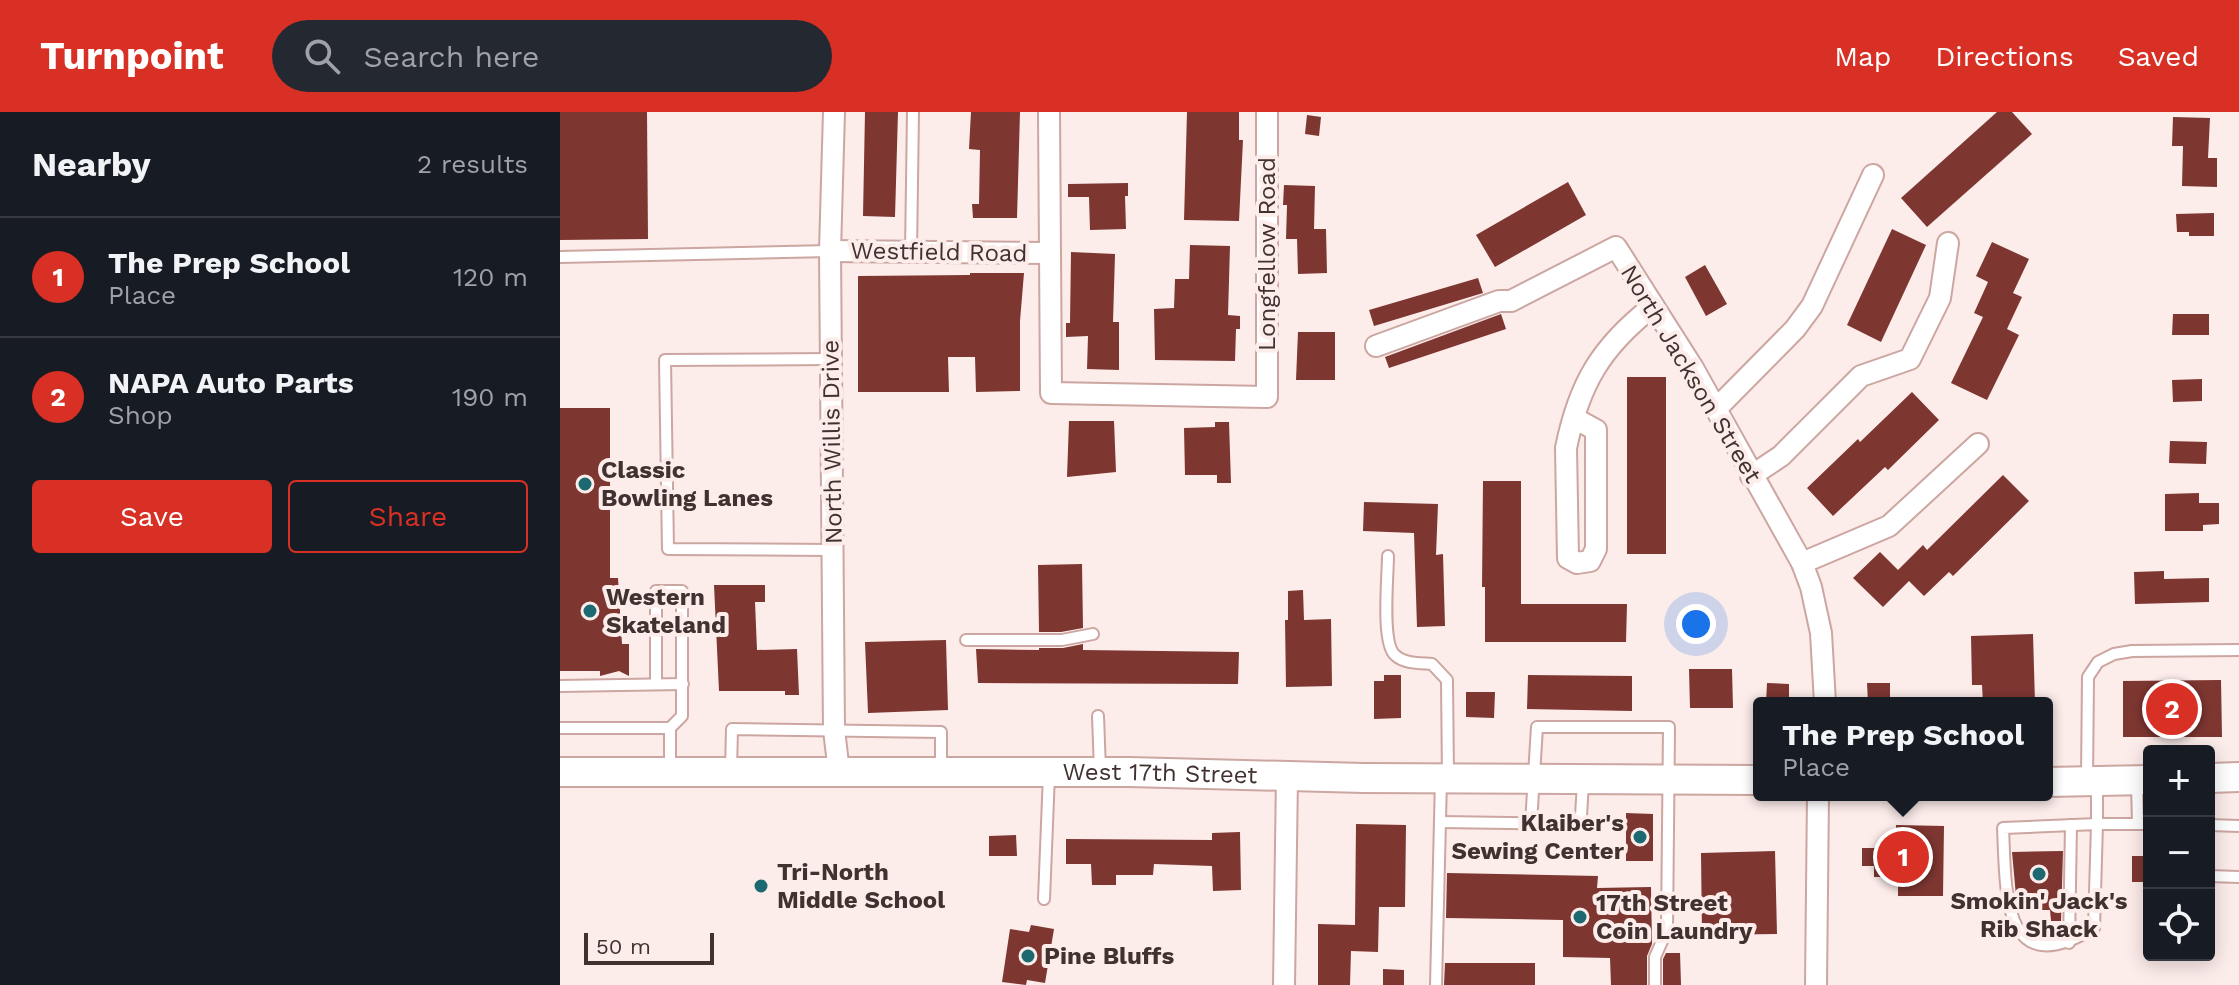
<!DOCTYPE html>
<html lang="en">
<head>
<meta charset="utf-8">
<style>
  body { margin:0; font-family:"Work Sans",sans-serif; background:#242831; color:#f1f3f6 }
  .controls { position:absolute; right:24px; bottom:24px; display:grid; overflow:hidden; border-radius:8px; box-shadow:0 4px 20px #0003 }
  .controls button { width:72px; height:72px; display:grid; place-items:center; padding:0; border:0; border-bottom:2px solid #363941; background:#171b24; color:#f1f3f6; font:40px sans-serif }
  .scale { position:absolute; left:24px; bottom:20px; width:130px; box-sizing:border-box; padding-left:8px; border:4px solid #41312f; border-top:0; font-size:22px; line-height:28px; white-space:nowrap; color:#41312f; -webkit-text-stroke:6px #fcecea; paint-order:stroke }
  .you { position:absolute; left:1136px; top:512px; width:28px; height:28px; margin:-20px; border:6px solid #fff; border-radius:50%; background:#1a73e8; box-shadow:0 0 0 12px #1a73e833 }
  .badge { display:grid; place-items:center; width:52px; height:52px; border-radius:50%; background:#d93025; color:#fff; font-size:26px; font-weight:700 }
  .pin { position:absolute; translate:-50% -50%; border:4px solid #fff; box-shadow:0 2px 8px #0006 }
  .popup { position:absolute; left:1193px; top:585px; width:300px; height:104px; box-sizing:border-box; display:grid; place-content:center; border-radius:8px; background:#171b24; filter:drop-shadow(0 2px 6px #0005); font-size:26px; white-space:nowrap; color:#9ea1a6 }
  .popup b { font-size:30px; color:#f1f3f6 }
  .popup::after { content:''; position:absolute; left:50%; top:100%; margin-left:-16px; border:16px solid transparent; border-top-color:#171b24 }
  .list { margin:0; padding:0; list-style:none }
  h2 { display:flex; justify-content:space-between; align-items:center; height:104px; margin:0; padding:0 32px; font-size:34px }
  h2 small { font-size:26px; font-weight:400; color:#9ea1a6 }
  .list li { display:grid; grid-template-columns:52px 1fr auto; gap:24px; align-items:center; box-sizing:border-box; height:120px; padding:0 32px; border-top:2px solid #363941 }
  .list b { display:block; font-size:30px; white-space:nowrap }
  .list p { margin:0; font-size:26px; white-space:nowrap; color:#9ea1a6 }
  .list em { font-size:26px; font-style:normal; color:#9ea1a6 }
  .actions { display:flex; gap:16px; padding:24px 32px }
  .actions a { flex:1; padding:18px 0; border:2px solid #d93025; border-radius:8px; text-align:center; font-size:28px; color:#d93025 }
  .actions .main { background:#d93025; color:#fff }
  .icon { flex:none; width:44px; height:44px; fill:none; stroke:currentColor; stroke-width:2; stroke-linecap:round; stroke-linejoin:round }
  .map { position:relative; flex:none; width:1679px; height:873px; overflow:hidden }
  header { display:flex; align-items:center; gap:48px; box-sizing:border-box; height:112px; padding:0 40px; background:#d93025; color:#fff }
  header strong { font-size:38px }
  nav { display:flex; gap:44px; margin-inline-start:auto; font-size:28px }
  .search { width:560px; height:72px; background:#242831; display:flex; align-items:center; gap:20px; box-sizing:border-box; padding:0 28px; border-radius:44px; color:#9ea1a6; font-size:30px }
  main { display:flex }
  aside { flex:1; background:#171b24 }
  .map>svg:first-child { display:block }
  .building { fill:#7e3631 }
  .lines { fill:none; stroke-linecap:round; stroke-linejoin:round }
  .service-casing { stroke:#cca6a1; stroke-width:14 }
  .minor-casing { stroke:#cca6a1; stroke-width:24 }
  .secondary-casing { stroke:#cca6a1; stroke-width:32 }
  .service { stroke:#fff; stroke-width:10 }
  .minor { stroke:#fff; stroke-width:20 }
  .secondary { stroke:#fff; stroke-width:28 }
  .poi-dot { fill:#1d6971; stroke:#fcecea; stroke-width:3 }
  .labels { text-anchor:middle; dominant-baseline:central; stroke-width:8; stroke-linejoin:round; paint-order:stroke }
  .street-label { font-size:24px; fill:#41312f; stroke:#fcecea }
  .poi-label { font-size:24px; font-weight:bold; fill:#41312f; stroke:#fcecea; text-anchor:start }
</style>
</head>
<body>
<header>
<strong>Turnpoint</strong>
<div class="search"><svg class="icon" aria-label="search" viewBox="0 0 24 24"><circle cx="10" cy="10" r="6"/><path d="M15 15l6 6"/></svg>Search here</div>
<nav><a>Map</a><a>Directions</a><a>Saved</a></nav>
</header>
<main>
<aside>
<h2>Nearby<small>2 results</small></h2>
<ul class="list">
<li><span class="badge">1</span><div><b>The Prep School</b><p>Place</p></div><em>120 m</em></li>
<li><span class="badge">2</span><div><b>NAPA Auto Parts</b><p>Shop</p></div><em>190 m</em></li>
</ul>
<div class="actions"><a class="main">Save</a><a>Share</a></div>
</aside>
<div class="map">
<svg width="1679" height="873" viewBox="0 0 1679 873">
  <rect width="100%" height="100%" fill="#fcecea"/>
  <g class="building">
    <path d="M0,0H87L88,127L0,128Z"/>
    <path d="M305,0H338L335,105L303,104Z"/>
    <path d="M411,0H460L457,106H413L412,92H419L420,38L409,37Z"/>
    <path d="M627,0H679V28H683L679,109L624,108Z"/>
    <path d="M1437,0H1452L1472,22L1367,115L1341,86Z"/>
    <path d="M747,3L761,5L759,24L745,22Z"/>
    <path d="M1613,5L1650,6L1648,46H1657V75L1622,74L1623,34H1612Z"/>
    <path d="M1008,70L1026,103L935,155L916,123Z"/>
    <path d="M568,71V84H565L566,117L530,118L529,85H508V72Z"/>
    <path d="M724,73L755,74L754,117H766L767,161L738,162L737,127H726L727,93H723Z"/>
    <path d="M1654,101V124H1629V120H1617L1616,102Z"/>
    <path d="M1332,117L1366,133L1321,230L1287,213Z"/>
    <path d="M1432,130L1469,147L1453,181L1462,185L1447,217L1459,223L1427,288L1391,271L1423,205L1414,201L1428,170L1416,164Z"/>
    <path d="M630,133L670,134L668,203L680,204V217H676L675,249L595,248L594,197L614,196L615,167H629Z"/>
    <path d="M511,140L555,142L553,210H559V258L527,257L528,224L506,225V211H510Z"/>
    <path d="M1145,153L1167,192L1146,204L1125,165Z"/>
    <path d="M410,161H464L460,209V279L416,280L415,245H388L389,280H298V164L410,163Z"/>
    <path d="M918,166L923,181L814,214L809,198Z"/>
    <path d="M941,202L946,217L829,256L825,245Z"/>
    <path d="M1613,202H1649V223H1612Z"/>
    <path d="M738,220H775V268H736Z"/>
    <rect x="1067" y="265" width="39" height="177"/>
    <path d="M1642,267V289L1613,290L1612,268Z"/>
    <path d="M1352,280L1379,308L1328,358L1325,355L1273,404L1247,376L1298,327L1300,330Z"/>
    <path d="M0,296H50V466H58L62,532H69V564L59,559L40,564V559H0Z"/>
    <path d="M509,309H554L556,360L507,365Z"/>
    <path d="M655,310H669L671,371H657V363H625L624,316L655,315Z"/>
    <path d="M1610,329L1647,330L1646,352L1609,351Z"/>
    <path d="M1443,363L1469,389L1393,464L1389,460L1364,484L1349,469L1323,495L1293,466L1320,440L1338,458L1363,433L1367,438Z"/>
    <path d="M923,369H961V492H1067L1066,530H925V475H922Z"/>
    <path d="M1639,381V391H1659V412L1643,413V419H1605V382Z"/>
    <path d="M804,390L878,392L876,443L883,442L885,514L857,515L854,421L803,419Z"/>
    <path d="M522,452L523,516L501,520H479L478,453Z"/>
    <path d="M1604,459V467L1649,466V490L1575,492L1574,460Z"/>
    <path d="M154,473H205V490H195L197,538L237,537L239,583H225V579H159Z"/>
    <path d="M743,478L744,508L771,507L772,574L726,575L725,508H728V479Z"/>
    <path d="M1473,522L1475,591H1423L1422,573H1412L1411,524Z"/>
    <path d="M386,528L388,598L308,601L305,530Z"/>
    <path d="M523,532V538L679,540L678,572L418,571L416,537L479,538V536H503Z"/>
    <path d="M1129,557H1172L1173,596H1130Z"/>
    <path d="M824,563H841V606L814,607V569H824Z"/>
    <path d="M968,563L1072,564V599L967,597Z"/>
    <path d="M1661,568L1662,625H1563V569Z"/>
    <path d="M1207,571L1229,572V591H1206Z"/>
    <path d="M1307,571H1330V591H1308Z"/>
    <path d="M906,580H935L934,606L906,605Z"/>
    <path d="M1066,701L1093,702V749H1066Z"/>
    <path d="M796,712L846,713L845,795H819L818,840L791,839L790,873H758V812L795,813Z"/>
    <path d="M1336,713L1384,714L1383,784H1338V765H1314V754H1302V736H1336Z"/>
    <path d="M680,720L681,778L653,779L652,754L594,752L593,763H556V773H532L531,752H506V727L652,728V721Z"/>
    <path d="M456,723L457,744H429V724Z"/>
    <path d="M1215,739L1217,822L1142,823L1141,741Z"/>
    <path d="M1503,739L1501,809H1491L1490,798H1465V784H1456L1452,740Z"/>
    <rect x="1572" y="744" width="17" height="26"/>
    <path d="M887,761L1038,764L1037,776L1091,775L1092,832L1087,844V873H1051L1050,846L1003,845V808L886,806Z"/>
    <path d="M471,813L494,817L485,871L467,868L466,873L442,870L450,817L469,820Z"/>
    <path d="M1106,841H1120L1121,873H1103V847Z"/>
    <path d="M885,851H975V873H884Z"/>
    <path d="M823,857L844,858V873H823Z"/>
  </g>
  <g class="lines">
    <g class="service-casing">
      <g id="service">
        <path d="M351,140L353,0"/>
        <path d="M0,145L270,139"/>
        <path d="M271,247L105,248L108,437L273,438"/>
        <path d="M828,444C828,464 821,531 835,543C844,552 861,551 872,552L887,568L888,665"/>
        <path d="M406,528H502L533,522"/>
        <path d="M0,574L123,572"/>
        <path d="M538,604L540,658"/>
        <path d="M0,616H110L122,604V479H96V572"/>
        <path d="M110,616V658"/>
        <path d="M171,658L172,617L381,620V658"/>
        <path d="M1527,668L1528,565L1538,550L1554,542L1572,539L1679,538"/>
        <path d="M1577,671L1578,712H1589"/>
        <path d="M1537,672V712H1578"/>
        <path d="M880,710L1011,712L1021,704L1023,671"/>
        <path d="M971,712L977,615H1109L1107,818L1095,845V873"/>
        <path d="M1537,712L1534,816C1441,873 1446,777 1443,716Z"/>
        <path d="M1649,713L1679,714"/>
        <path d="M1649,764L1679,765"/>
        <path d="M484,787L489,662"/>
        <path d="M1509,831L1511,713"/>
        <path d="M876,873L881,667"/>
      </g>
    </g>
    <g class="minor-casing">
      <g id="minor">
        <path d="M274,0L270,139L274,618L279,660"/>
        <path d="M489,0L491,281L707,285V0"/>
        <path d="M270,139L488,141"/>
        <path d="M816,234L939,189H951L1056,135L1133,256L1242,451L1251,475L1261,521L1265,591"/>
        <path d="M1156,297L1235,217L1252,194L1313,63"/>
        <path d="M1014,306L1036,318V437L1030,449L1017,451L1008,446L1006,336C1019,272 1041,235 1092,195"/>
        <path d="M1191,364L1221,344L1301,264L1350,247L1380,186L1388,131"/>
        <path d="M1242,451L1329,414L1418,332"/>
        <path d="M724,873L727,664"/>
        <path d="M1256,873L1258,683"/>
      </g>
    </g>
    <g class="secondary-casing">
      <g id="secondary">
        <path id="s1" d="M0,660H569L804,666L1199,668"/>
        <path d="M1649,666L1679,665"/>
        <path d="M1487,670L1589,668"/>
      </g>
    </g>
    <use href="#service" class="service"/>
    <use href="#minor" class="minor"/>
    <use href="#secondary" class="secondary"/>
  </g>
  <g class="poi-dot">
    <circle cx="25" cy="372" r="8"/>
    <circle cx="30" cy="499" r="8"/>
    <circle cx="1080" cy="725" r="8"/>
    <circle cx="1479" cy="762" r="8"/>
    <circle cx="201" cy="774" r="8"/>
    <circle cx="1020" cy="805" r="8"/>
    <circle cx="468" cy="844" r="8"/>
  </g>
  <g class="labels">
    <g class="street-label">
      <text transform="translate(379 140) rotate(1)">Westfield Road</text>
      <text transform="translate(707 142) rotate(-90)">Longfellow Road</text>
      <text transform="translate(1131 262) rotate(59)">North Jackson Street</text>
      <text transform="translate(272 330) rotate(-91)">North Willis Drive</text>
      <text stroke="none"><textPath href="#s1" startOffset="600">West 17th Street</textPath></text>
    </g>
    <g class="poi-label">
      <text x="41" y="358">Classic<tspan x="41" dy="28">Bowling Lanes</tspan></text>
      <text x="46" y="485">Western<tspan x="46" dy="28">Skateland</tspan></text>
      <text x="1064" y="711" text-anchor="end">Klaiber's<tspan x="1064" dy="28">Sewing Center</tspan></text>
      <text x="217" y="760">Tri-North<tspan x="217" dy="28">Middle School</tspan></text>
      <text x="1479" y="789" text-anchor="middle">Smokin' Jack's<tspan x="1479" dy="28">Rib Shack</tspan></text>
      <text x="1036" y="791">17th Street<tspan x="1036" dy="28">Coin Laundry</tspan></text>
      <text x="484" y="844">Pine Bluffs</text>
    </g>
  </g>
</svg>
<div class="controls">
<button>+</button>
<button>−</button>
<button><svg class="icon" aria-label="locate" viewBox="0 0 24 24"><circle cx="12" cy="12" r="6"/><path d="M12 2v4M12 18v4M2 12h4M18 12h4"/></svg></button>
</div>
<div class="scale">50 m</div>
<div class="you"></div>
<div class="pin badge" style="left:1343px;top:745px">1</div>
<div class="popup"><b>The Prep School</b>Place</div>
<div class="pin badge" style="left:1612px;top:597px">2</div>
</div>
</main>
</body>
</html>
